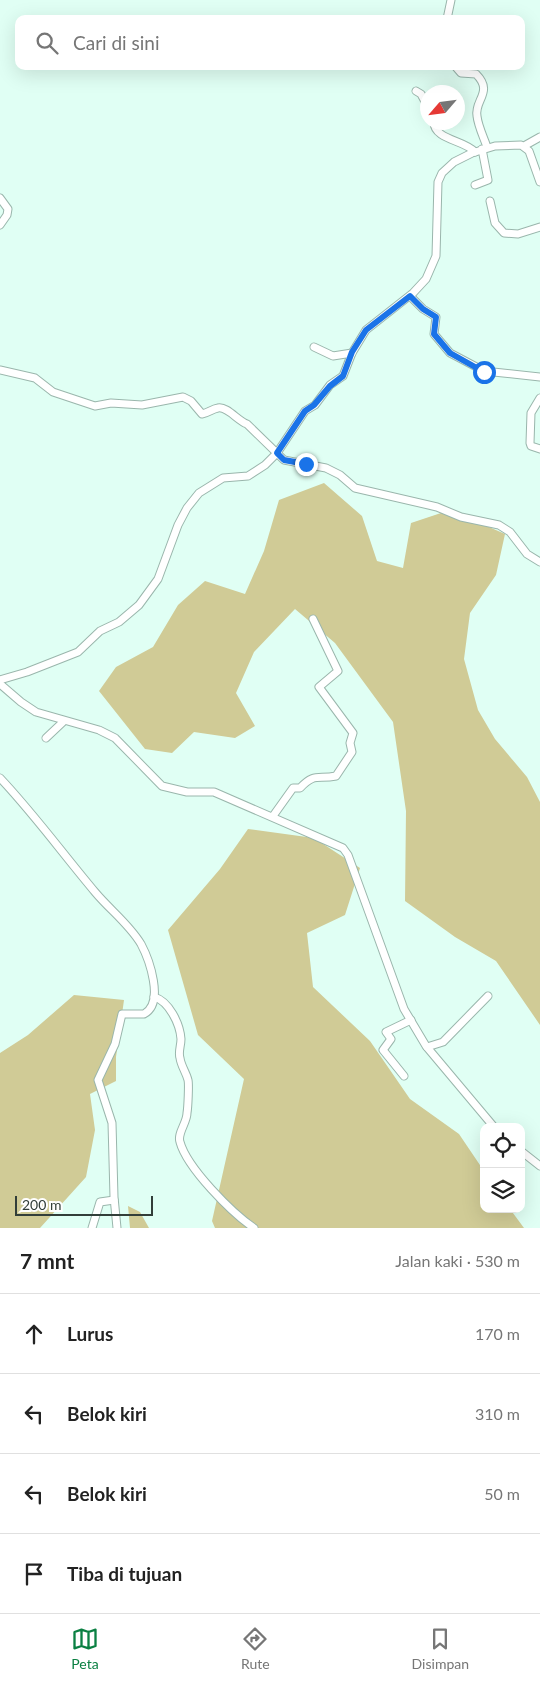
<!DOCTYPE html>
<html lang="id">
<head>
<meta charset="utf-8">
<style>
  body { margin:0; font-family:Lato,sans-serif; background:#f6f6f6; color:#222 }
  .controls { position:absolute; right:15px; bottom:15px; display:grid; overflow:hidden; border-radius:10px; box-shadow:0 5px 20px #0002 }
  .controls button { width:45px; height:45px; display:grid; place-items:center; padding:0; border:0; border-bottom:1px solid #e0e0e0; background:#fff; color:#222; font:25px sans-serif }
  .compass { position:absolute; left:420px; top:85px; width:45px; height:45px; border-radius:50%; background:#fff; box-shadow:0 5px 20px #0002; rotate:242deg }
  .scale { position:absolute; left:15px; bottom:12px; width:138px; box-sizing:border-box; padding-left:5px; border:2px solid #323e39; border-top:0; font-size:14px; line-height:18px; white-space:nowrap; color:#323e39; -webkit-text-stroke:4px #fff; paint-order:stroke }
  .stop { position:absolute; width:15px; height:15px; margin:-11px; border:4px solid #1a73e8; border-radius:50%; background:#fff }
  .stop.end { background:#1a73e8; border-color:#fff; box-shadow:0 1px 5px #0008 }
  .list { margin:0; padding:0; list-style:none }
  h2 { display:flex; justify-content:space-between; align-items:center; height:65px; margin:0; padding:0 20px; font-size:21px }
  h2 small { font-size:16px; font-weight:400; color:#767676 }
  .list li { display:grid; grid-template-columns:32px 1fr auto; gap:15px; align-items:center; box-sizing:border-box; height:80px; padding:0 20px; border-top:1px solid #e0e0e0 }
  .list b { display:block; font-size:19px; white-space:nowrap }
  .list em { font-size:16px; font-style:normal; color:#767676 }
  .icon { flex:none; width:28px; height:28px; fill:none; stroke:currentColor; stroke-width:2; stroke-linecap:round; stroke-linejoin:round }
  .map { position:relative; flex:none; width:540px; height:1228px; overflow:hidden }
  .search { position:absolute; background:#fff; box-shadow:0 5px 20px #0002; left:15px; right:15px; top:15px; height:55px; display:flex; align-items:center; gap:12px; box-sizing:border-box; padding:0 18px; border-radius:10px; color:#767676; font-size:19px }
  .sheet { height:385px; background:#fff }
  nav { display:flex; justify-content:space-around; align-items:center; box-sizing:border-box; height:70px; border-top:1px solid #e0e0e0; background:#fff; font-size:14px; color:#767676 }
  nav a { display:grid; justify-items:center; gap:2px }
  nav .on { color:#0b8043 }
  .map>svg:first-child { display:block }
  .green { fill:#d0cb96 }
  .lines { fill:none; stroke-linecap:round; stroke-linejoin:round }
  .minor-casing { stroke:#9ab6ac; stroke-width:9 }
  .minor { stroke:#fff; stroke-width:7 }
  .route { stroke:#1a73e8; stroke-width:6 }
</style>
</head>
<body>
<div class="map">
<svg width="540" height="1228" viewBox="0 0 540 1228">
  <rect width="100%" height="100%" fill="#e0fff4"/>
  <g class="green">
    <path d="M324,483L362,516L377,561L403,568L411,523L450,510L505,534L496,575L470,613L464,659L478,710L495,739L527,777L540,802V1025L496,961L455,937L405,901L406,811L393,722L335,643L295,609L254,652L236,693L255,726L235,738L194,732L172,753L145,749L99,691L116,667L153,647L178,605L205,581L245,594L264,551L279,500Z"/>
    <path d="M248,829L314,838L360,868L345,915L307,933L313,987L370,1041L410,1099L459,1134L484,1171V1209H510L524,1228H215L212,1221L244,1079L198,1035L168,930L220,869Z"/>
    <path d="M74,995L124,1000L116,1057V1081L90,1094L95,1130L86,1177L40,1228H0V1053L28,1035Z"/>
    <path d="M128,1206L140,1212L149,1228H130Z"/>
  </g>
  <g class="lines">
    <g class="minor-casing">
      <g id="minor">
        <path d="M447,19L451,0"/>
        <path d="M455,66L461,73L476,74C494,92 474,100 477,116C478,126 484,138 487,147"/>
        <path d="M416,91L421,94L428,107"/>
        <path d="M434,122C434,140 465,140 475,152"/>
        <path d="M524,146L540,137"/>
        <path d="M475,185L488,180L482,149"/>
        <path d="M0,198L8,209L7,215L0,225"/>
        <path d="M490,201L495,223L504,233L518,234L540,227"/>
        <path d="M410,296L423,309L436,317L434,334L450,353L484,371L540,377"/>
        <path d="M314,347L333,356L352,353"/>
        <path d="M0,370L35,378L53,392L95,406L111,403L142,405L183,397L191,401L202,414C208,413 212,409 218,408C227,406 238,421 247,424L284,460L326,468L340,475L355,488L437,507L461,517L499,525L510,532L527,554L540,562"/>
        <path d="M540,398L531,413L530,443L531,446L540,449"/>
        <path d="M0,680L27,672L78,652L100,631L119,622L139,605L158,579L178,525L187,508L199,493L223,478L248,476L265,465L277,453L305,411L315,405L330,385L343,376L352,353L366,330L413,293L426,279L436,256L438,182L442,173L454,162L472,153L495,146L521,145L529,151L540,182"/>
        <path d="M0,684L21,702L36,712L99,730L115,738L162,786L187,792H214L343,848L348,855L404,1009L426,1046L494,1127"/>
        <path d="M46,738L64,721"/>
        <path d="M0,778C34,814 63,854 95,892C110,910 129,924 141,944C149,959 165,1003 144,1014H122L115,1044L98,1080L112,1123L114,1197L117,1228"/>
        <path d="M273,816L293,788H300C315,772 318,780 336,776L352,752L350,743L353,733L319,687L338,671L313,619"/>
        <path d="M154,997C169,1001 180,1024 181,1039C181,1046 178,1052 180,1058C181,1066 186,1072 188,1080C189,1084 188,1107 187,1113C187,1123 177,1133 180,1142C187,1168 232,1213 254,1228"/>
        <path d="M427,1047L443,1042L488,996"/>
        <path d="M404,1076L383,1050L391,1039L386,1032L411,1020"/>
        <path d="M521,1151L540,1166"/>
        <path d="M92,1228L100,1202L114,1200"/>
      </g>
    </g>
    <use href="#minor" class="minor"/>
  </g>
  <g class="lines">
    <path class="route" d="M306,464L284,460L277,453L305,411L314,405L330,386L343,376L352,352L366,330L410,296L423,309L436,317L434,334L450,353L484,372"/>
  </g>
</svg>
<div class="controls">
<button><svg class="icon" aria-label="locate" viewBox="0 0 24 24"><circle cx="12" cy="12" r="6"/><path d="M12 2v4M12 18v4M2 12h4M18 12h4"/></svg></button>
<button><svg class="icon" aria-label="layers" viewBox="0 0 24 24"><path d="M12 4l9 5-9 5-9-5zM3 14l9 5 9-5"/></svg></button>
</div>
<svg class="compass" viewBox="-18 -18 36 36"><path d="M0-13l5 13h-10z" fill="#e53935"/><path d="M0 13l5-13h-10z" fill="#767676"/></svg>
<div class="scale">200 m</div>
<div class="stop" style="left:484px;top:372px"></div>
<div class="stop end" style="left:306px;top:464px"></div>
<div class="search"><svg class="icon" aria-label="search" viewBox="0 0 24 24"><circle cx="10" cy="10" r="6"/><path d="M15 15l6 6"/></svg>Cari di sini</div>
</div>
<section class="sheet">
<h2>7 mnt<small>Jalan kaki · 530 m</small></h2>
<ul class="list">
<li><svg class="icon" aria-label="ahead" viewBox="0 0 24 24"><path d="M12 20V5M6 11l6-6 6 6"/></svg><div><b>Lurus</b></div><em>170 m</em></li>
<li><svg class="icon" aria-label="left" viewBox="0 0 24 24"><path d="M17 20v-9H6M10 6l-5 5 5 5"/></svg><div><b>Belok kiri</b></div><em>310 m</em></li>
<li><svg class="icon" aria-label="left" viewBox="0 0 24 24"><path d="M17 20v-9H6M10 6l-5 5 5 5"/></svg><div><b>Belok kiri</b></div><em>50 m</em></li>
<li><svg class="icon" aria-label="arrive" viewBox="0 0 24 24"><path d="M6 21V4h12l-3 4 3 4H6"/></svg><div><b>Tiba di tujuan</b></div></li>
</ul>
</section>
<nav>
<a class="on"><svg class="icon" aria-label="map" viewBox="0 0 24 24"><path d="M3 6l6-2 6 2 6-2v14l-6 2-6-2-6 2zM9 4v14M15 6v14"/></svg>Peta</a>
<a><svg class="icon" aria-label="directions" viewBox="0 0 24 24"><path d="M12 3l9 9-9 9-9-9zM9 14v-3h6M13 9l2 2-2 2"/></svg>Rute</a>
<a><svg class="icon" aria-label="saved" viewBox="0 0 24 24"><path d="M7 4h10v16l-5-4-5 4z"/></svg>Disimpan</a>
</nav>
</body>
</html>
